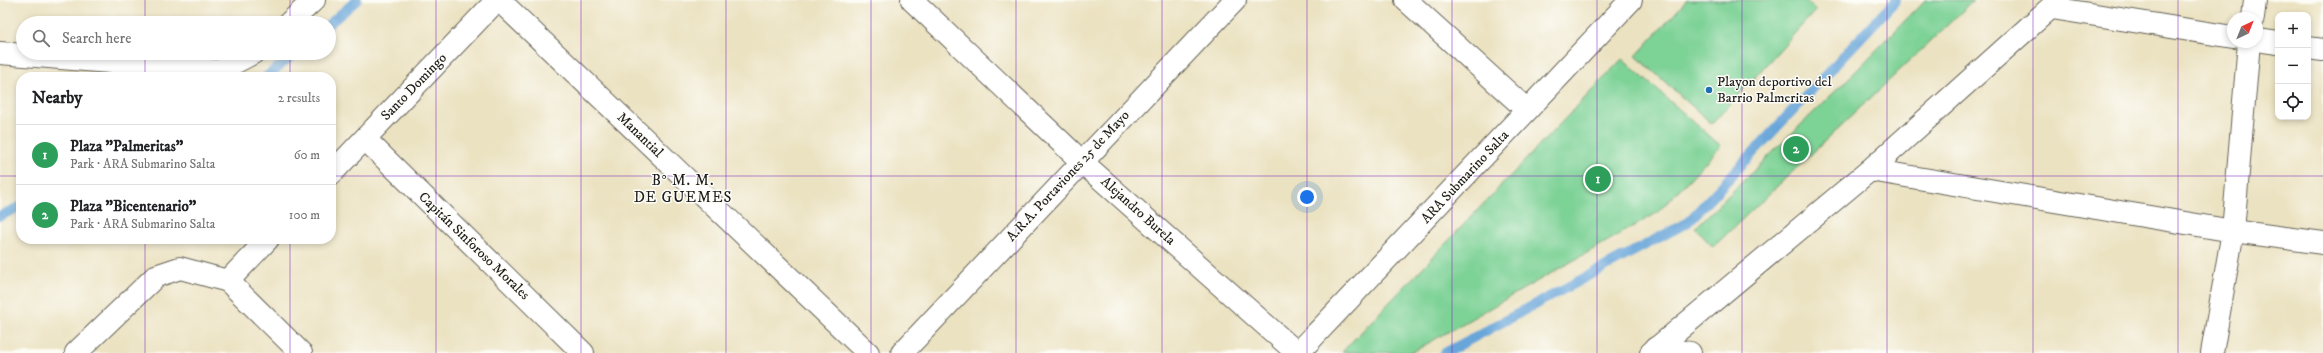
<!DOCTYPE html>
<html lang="en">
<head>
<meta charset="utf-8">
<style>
  body { margin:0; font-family:"IM FELL DW Pica",serif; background:#f6f6f6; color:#202124 }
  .controls { position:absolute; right:12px; top:12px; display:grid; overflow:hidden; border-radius:8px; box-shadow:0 2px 6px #0003 }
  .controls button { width:36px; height:36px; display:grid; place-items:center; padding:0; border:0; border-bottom:1px solid #e0e0e0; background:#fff; color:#202124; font:20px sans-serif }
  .compass { position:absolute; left:2227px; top:12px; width:36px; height:36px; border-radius:50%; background:#fff; box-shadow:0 2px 6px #0003; rotate:43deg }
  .you { position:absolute; left:1307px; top:197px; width:14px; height:14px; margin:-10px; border:3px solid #fff; border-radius:50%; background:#1a73e8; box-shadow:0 0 0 6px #1a73e833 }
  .badge { display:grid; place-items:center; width:26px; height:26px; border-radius:50%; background:#1f6fb2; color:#fff; font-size:13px; font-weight:700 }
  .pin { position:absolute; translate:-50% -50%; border:2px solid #fff; box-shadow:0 1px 4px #0006 }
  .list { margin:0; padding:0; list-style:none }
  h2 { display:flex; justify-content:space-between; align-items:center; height:52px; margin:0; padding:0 16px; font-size:17px }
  h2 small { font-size:13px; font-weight:400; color:#757577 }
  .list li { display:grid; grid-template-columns:26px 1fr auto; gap:12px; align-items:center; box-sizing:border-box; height:60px; padding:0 16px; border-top:1px solid #e0e0e0 }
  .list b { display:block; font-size:15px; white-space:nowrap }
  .list p { margin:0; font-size:13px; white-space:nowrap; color:#757577 }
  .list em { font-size:13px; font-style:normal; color:#757577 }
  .icon { flex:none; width:22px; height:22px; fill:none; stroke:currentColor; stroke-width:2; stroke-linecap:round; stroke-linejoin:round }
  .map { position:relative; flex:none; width:2323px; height:353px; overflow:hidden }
  .search { position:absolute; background:#fff; box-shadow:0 2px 6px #0003; left:16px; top:16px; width:320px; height:44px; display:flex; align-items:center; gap:10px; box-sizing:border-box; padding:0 14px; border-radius:22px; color:#757577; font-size:15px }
  .panel { position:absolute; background:#fff; box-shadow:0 2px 6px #0003; left:16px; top:72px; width:320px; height:172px; border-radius:16px }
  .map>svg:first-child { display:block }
  .green { fill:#7dd296; stroke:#4c7759 }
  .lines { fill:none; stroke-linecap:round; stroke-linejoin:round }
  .stream { stroke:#68a5d9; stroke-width:10 }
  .minor-casing { stroke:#646156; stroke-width:24 }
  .minor { stroke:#fff; stroke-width:22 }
  .grid { fill:none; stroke:#7b2cbf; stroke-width:1; stroke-opacity:0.55 }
  .poi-dot { fill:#1f6fb2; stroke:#fdfcf7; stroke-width:1.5 }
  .labels { text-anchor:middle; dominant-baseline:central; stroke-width:3; stroke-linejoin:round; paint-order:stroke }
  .poi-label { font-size:14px; fill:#1c1c1c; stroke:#fdfcf7; text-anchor:start }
  .street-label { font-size:14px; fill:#1c1c1c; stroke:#fdfcf7 }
  .neighbourhood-label { font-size:15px; letter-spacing:1px; fill:#1c1c1c; stroke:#fdfcf7 }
</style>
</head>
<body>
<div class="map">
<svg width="2323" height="353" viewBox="0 0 2323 353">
  <rect width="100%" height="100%" fill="#fdfcf7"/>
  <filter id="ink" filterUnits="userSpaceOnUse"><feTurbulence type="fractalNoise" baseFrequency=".025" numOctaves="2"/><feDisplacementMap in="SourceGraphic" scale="8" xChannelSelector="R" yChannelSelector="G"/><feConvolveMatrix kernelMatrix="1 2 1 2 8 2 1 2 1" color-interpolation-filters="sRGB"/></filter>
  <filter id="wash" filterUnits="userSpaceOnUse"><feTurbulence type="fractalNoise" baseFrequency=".012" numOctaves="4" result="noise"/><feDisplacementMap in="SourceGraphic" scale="16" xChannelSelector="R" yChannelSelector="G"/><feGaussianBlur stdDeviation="0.9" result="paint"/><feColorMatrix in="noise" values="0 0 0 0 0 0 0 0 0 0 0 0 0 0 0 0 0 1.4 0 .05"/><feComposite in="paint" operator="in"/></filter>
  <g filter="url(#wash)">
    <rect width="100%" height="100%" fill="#ebe2c1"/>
    <g class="green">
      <path d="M1687,0H1805L1816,10L1712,124L1636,56Z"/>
      <path d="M1925,0H1974L1713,247L1695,228L1857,70Z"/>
      <path d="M1622,59L1721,146L1657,213L1411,353L1342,352Z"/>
    </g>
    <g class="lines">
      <g class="stream">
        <path d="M329,24L357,0"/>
        <path d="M266,77L295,53"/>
        <path d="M0,216L21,206"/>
        <path d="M1445,353L1688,222L1896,0"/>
      </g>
    </g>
  </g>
  <g filter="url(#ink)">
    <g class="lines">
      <g class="minor-casing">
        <g id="minor">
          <path d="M499,0L868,353"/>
          <path d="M912,0L1082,162L1297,353"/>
          <path d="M1406,0L1527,110"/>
          <path d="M2052,8L2233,37"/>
          <path d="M2253,18L2255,0"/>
          <path d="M289,23L314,0"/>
          <path d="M2257,40L2278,43"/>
          <path d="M2308,48L2323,50"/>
          <path d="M0,53L219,71L253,53"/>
          <path d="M365,139L583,353"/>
          <path d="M1870,170L2233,231L2323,243"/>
          <path d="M331,174L497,0"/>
          <path d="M228,281L268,239"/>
          <path d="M1656,348L1690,353"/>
          <path d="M76,353L156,276L180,268L228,281L301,353"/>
          <path d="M902,353L1235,0"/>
          <path d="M1298,353L1631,0"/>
          <path d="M1651,353L1870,170L2059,0"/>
          <path d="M2212,353L2233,231L2249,42"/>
        </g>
      </g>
      <use href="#minor" class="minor"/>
    </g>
  </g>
  <path class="grid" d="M145,0V23M290,0V23M436,0V353M581,0V353M726,0V353M871,0V353M1016,0V353M1162,0V353M1307,0V353M1452,0V353M1597,0V353M1742,0V353M1887,0V353M2033,0V353M2178,0V353M145,53V77M290,53V77M0,176H21M331,176H2323M145,239V353M290,239V353"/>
  <circle class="poi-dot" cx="1709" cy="90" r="4"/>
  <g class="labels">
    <g class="poi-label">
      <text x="1717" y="82">Playon deportivo del<tspan x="1717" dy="16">Barrio Palmeritas</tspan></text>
    </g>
    <g class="street-label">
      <text transform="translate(414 87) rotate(-46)">Santo Domingo</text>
      <text transform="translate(640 135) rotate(44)">Manantial</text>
      <text transform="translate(1068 176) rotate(-47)">A.R.A. Portaviones 25 de Mayo</text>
      <text transform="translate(1465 177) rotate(-47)">ARA Submarino Salta</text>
      <text transform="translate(1138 211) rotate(42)">Alejandro Burela</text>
      <text transform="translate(474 246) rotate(44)">Capitán Sinforoso Morales</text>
    </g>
    <g class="neighbourhood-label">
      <text x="683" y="180">B° M. M.<tspan x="683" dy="17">DE GUEMES</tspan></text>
    </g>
  </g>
</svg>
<div class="controls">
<button>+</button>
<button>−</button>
<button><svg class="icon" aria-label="locate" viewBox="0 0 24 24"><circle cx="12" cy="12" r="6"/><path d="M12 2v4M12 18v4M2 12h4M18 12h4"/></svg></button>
</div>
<svg class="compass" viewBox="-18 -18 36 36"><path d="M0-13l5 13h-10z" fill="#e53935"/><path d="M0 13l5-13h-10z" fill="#757577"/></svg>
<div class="you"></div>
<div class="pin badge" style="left:1598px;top:179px;background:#2e9e5b">1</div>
<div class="pin badge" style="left:1796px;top:149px;background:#2e9e5b">2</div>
<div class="search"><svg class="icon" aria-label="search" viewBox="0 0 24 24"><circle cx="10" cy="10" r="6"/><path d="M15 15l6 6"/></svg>Search here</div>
<section class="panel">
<h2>Nearby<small>2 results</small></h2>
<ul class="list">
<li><span class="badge" style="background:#2e9e5b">1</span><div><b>Plaza &quot;Palmeritas&quot;</b><p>Park · ARA Submarino Salta</p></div><em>60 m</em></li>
<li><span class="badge" style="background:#2e9e5b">2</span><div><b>Plaza &quot;Bicentenario&quot;</b><p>Park · ARA Submarino Salta</p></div><em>100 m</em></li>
</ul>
</section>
</div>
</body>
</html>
